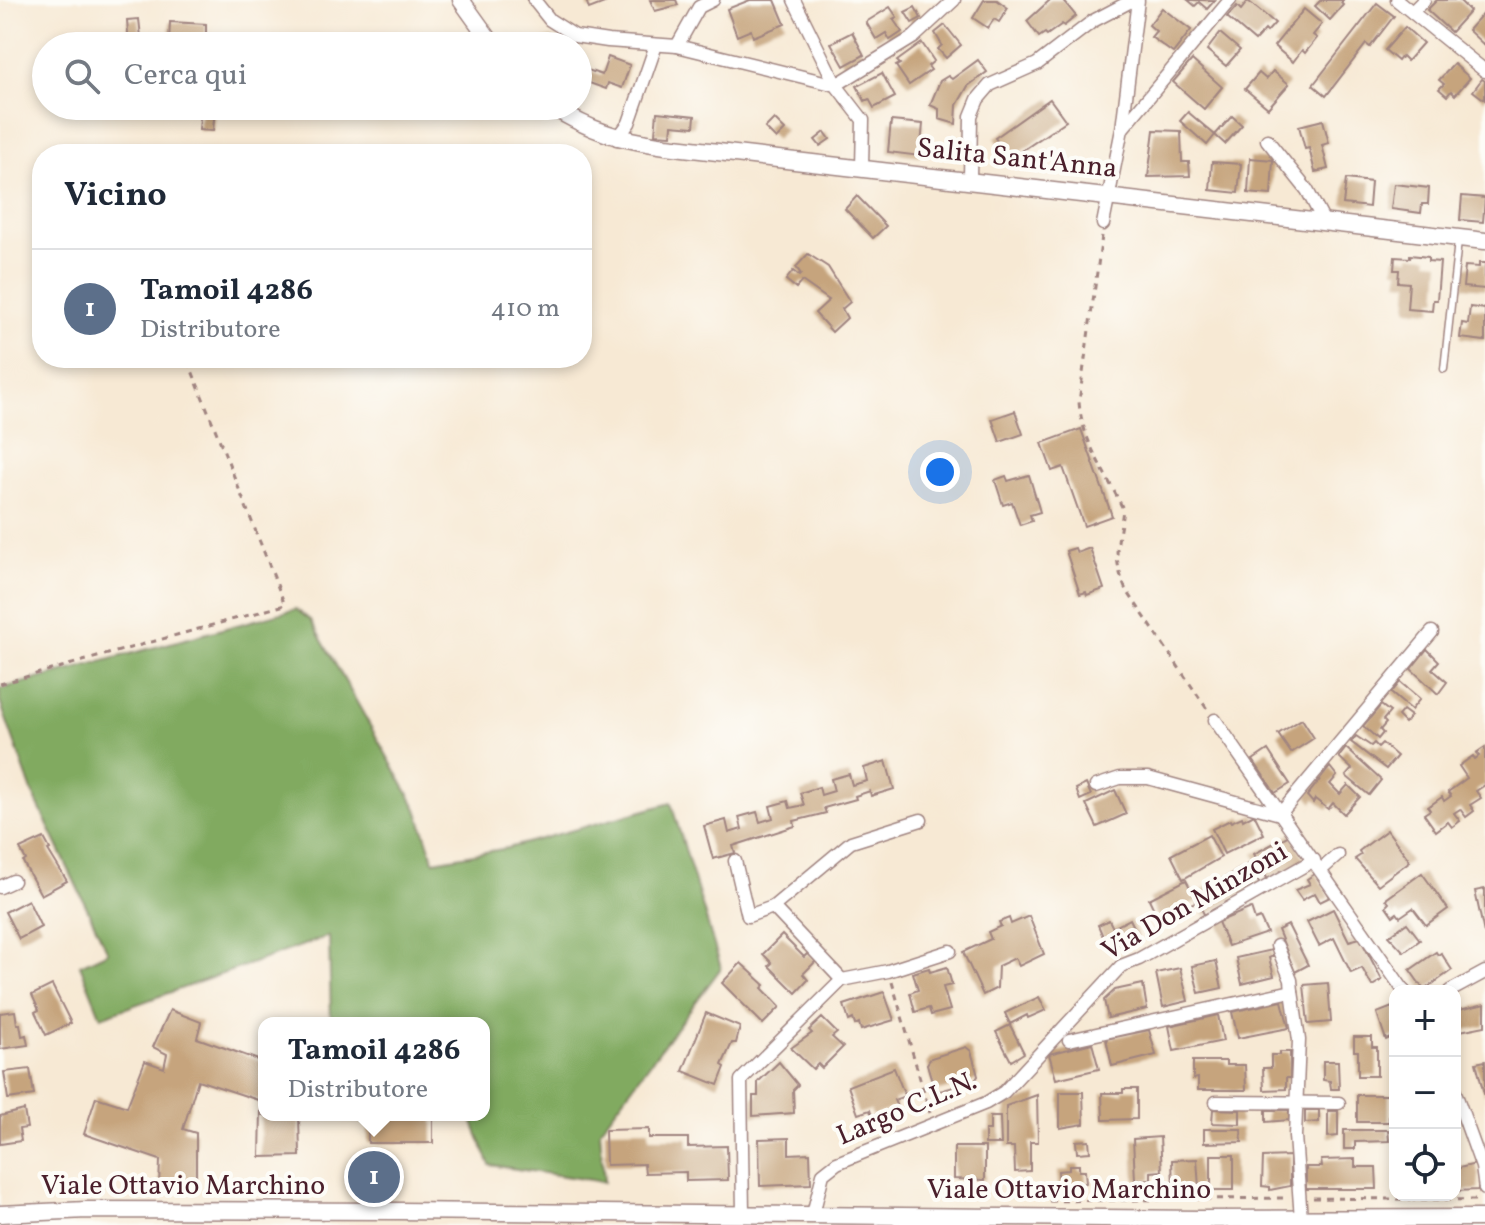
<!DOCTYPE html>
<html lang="it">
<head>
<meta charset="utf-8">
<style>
  body { margin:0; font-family:Vollkorn,serif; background:#f2f2f3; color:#1f2937 }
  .controls { position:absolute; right:24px; bottom:24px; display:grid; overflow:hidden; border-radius:16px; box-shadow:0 4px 12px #0003 }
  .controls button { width:72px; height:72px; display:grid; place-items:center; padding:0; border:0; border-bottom:2px solid #e0e1e3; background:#fff; color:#1f2937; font:40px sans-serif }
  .you { position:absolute; left:940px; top:472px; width:28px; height:28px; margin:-20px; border:6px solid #fff; border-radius:50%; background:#1a73e8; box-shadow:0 0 0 12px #1a73e833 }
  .badge { display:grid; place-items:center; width:52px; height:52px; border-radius:50%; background:#c8321e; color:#fff; font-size:26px; font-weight:700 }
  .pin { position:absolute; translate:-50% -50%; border:4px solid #fff; box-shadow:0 2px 8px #0006 }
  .popup { position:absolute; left:258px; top:1017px; width:232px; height:104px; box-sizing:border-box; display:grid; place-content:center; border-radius:16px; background:#fff; filter:drop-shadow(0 2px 6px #0005); font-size:26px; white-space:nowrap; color:#747a83 }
  .popup b { font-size:30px; color:#1f2937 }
  .popup::after { content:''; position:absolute; left:50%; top:100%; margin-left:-16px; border:16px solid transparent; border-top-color:#fff }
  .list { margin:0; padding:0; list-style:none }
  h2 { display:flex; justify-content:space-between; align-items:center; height:104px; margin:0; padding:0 32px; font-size:34px }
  h2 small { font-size:26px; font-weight:400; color:#747a83 }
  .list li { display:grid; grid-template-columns:52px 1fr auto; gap:24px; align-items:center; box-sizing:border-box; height:120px; padding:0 32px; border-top:2px solid #e0e1e3 }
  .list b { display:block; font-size:30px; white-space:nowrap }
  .list p { margin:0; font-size:26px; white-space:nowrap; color:#747a83 }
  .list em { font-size:26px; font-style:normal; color:#747a83 }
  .icon { flex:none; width:44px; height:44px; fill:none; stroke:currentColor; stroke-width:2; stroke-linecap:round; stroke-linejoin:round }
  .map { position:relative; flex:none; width:1485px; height:1225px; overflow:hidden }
  .search { position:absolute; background:#fff; box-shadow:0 4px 12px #0003; left:32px; top:32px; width:560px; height:88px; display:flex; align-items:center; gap:20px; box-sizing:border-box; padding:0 28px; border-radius:44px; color:#747a83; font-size:30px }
  .panel { position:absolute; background:#fff; box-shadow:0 4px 12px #0003; left:32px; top:144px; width:560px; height:224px; border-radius:32px }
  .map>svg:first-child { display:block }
  .forest { fill:#81aa61; stroke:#666446; stroke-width:2 }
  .building { fill:#c6a47d }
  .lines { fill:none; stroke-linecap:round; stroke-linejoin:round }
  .lane-casing { stroke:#a08480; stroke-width:9 }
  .street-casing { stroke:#a08480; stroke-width:15 }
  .secondary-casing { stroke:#a08480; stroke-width:19 }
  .path { stroke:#a08480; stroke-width:3; stroke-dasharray:6 6; stroke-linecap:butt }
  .lane { stroke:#fff; stroke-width:6 }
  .street { stroke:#fff; stroke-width:12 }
  .secondary { stroke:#fff; stroke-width:16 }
  .labels { text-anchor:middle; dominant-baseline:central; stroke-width:8; stroke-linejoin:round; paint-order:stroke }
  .street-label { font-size:28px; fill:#4a1f2b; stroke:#fdfcf7 }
</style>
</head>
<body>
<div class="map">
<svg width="1485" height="1225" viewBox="0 0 1485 1225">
  <rect width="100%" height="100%" fill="#fdfcf7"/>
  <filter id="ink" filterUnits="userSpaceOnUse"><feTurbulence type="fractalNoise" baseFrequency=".0125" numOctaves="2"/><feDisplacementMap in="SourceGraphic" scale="16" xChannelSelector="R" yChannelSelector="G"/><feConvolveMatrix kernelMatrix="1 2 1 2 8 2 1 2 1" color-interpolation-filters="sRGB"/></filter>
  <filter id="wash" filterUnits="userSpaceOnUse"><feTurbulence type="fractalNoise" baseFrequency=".006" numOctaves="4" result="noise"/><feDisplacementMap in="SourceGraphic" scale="32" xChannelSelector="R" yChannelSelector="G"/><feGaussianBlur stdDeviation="1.8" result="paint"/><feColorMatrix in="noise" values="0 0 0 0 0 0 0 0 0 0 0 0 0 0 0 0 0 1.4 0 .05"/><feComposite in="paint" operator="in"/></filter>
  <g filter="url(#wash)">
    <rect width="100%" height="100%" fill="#f7e9d4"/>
    <path class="forest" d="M296,609L311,621L417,809L434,861L508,848L671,803L721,968L600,1130L604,1182L490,1165L470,1115H484V1023H331L329,936L101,1017L80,965L108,952L33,794L0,702V689Z"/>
    <g id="blocks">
      <g class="building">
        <path d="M586,0H612L589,9Z"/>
        <path d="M650,0H676L678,5L655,11Z"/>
        <path d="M750,0H775L785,24L753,37L751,30L737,36L727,9Z"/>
        <path d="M984,0H997L1008,8L999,22L994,19L988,28L973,18Z"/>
        <path d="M1050,0H1063L1076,16L1064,26L1062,24L1047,35L1045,33L1039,37L1027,21Z"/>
        <path d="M1188,0H1215L1207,9L1199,2L1195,6Z"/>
        <path d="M1321,0H1343L1341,3L1343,5L1330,20L1315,6Z"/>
        <path d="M1437,0H1459L1470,11L1451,32L1427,10Z"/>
        <path d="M1248,1L1275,23L1267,32L1265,30L1255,41L1227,17L1237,6L1241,10Z"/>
        <path d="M1377,3L1394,16L1370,47L1366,44L1326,96L1313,85Z"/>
        <path d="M890,7L897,17L893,19L902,32L890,40L886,33L876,39L866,22Z"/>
        <path d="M915,7L921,18L912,23L905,12Z"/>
        <path d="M1162,8L1191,30L1173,53L1151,37L1156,31L1149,25Z"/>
        <path d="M1304,9L1322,24L1313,35L1317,38L1305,53L1302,50L1293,62L1274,46Z"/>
        <path d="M1485,11V46L1468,30Z"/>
        <path d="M139,19L142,46H129L127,20Z"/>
        <path d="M170,22L206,24V42L224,43V46L169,42Z"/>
        <path d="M945,25L961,45L946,58L938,49L942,45L935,33Z"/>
        <path d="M1405,27L1423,43L1407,61L1402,56L1398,61L1385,50Z"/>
        <path d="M852,32L864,55L844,66L831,43Z"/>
        <path d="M1220,33L1240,50L1226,66L1207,50Z"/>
        <path d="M551,37L566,46H539L544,39Z"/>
        <path d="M922,43L934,61L928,66L931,70L909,85L896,66L900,64L897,61Z"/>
        <path d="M608,57L630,65L622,88L608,83L606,89L578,79L582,68L602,75Z"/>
        <path d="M978,60L987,72L968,86L957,105L956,124L939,119V109L930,105L940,81L948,76L952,79Z"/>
        <path d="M1192,60L1222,87L1204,109L1173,82Z"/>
        <path d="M1454,64L1470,78L1455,95L1451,91L1447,96L1439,89L1444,84L1439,80Z"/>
        <path d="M1273,71L1289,84L1268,108L1245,89L1259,73L1266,79Z"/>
        <path d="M882,73L895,97L874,108L869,99L865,101L857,86Z"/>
        <path d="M1482,79L1485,81V100L1473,91Z"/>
        <path d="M1050,99L1066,121L1010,159L995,138Z"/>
        <path d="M201,106H215L213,131L199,130Z"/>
        <path d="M657,112L695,116L694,127L672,125L671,135L655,134Z"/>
        <path d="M1188,112L1215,135L1232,116L1242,125L1225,144L1215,135L1207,145L1180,121Z"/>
        <path d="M774,119L785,130L776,139L765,128Z"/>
        <path d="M1323,120L1329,143L1322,145L1328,169L1315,172L1309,148L1305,149L1299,126Z"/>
        <path d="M891,121L923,124L920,156L888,152Z"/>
        <path d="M1154,130L1181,131L1182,162H1189L1190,176L1148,177Z"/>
        <path d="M825,132L830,139L820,146L815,140Z"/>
        <path d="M1250,158L1273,160L1271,195L1248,193Z"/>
        <path d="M1212,162L1241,164L1238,193L1210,190Z"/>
        <path d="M1346,179L1371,182L1369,207L1343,204Z"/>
        <path d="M1394,184L1429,188L1428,204H1422L1421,213L1391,209Z"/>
        <path d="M857,196L886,226L873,238L845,209Z"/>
        <path d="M1462,196L1485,198L1483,222L1460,220Z"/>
        <path d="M808,254L828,267L850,302L842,309L847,318L832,332L815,313L829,300L802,281L796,288L786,280L793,271L799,276L801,274L796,267Z"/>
        <path d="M1410,255L1428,257V261L1440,262L1437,300H1433L1432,311L1407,309L1409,283L1398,282L1399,270H1394L1395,257L1410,258Z"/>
        <path d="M1479,263H1485V289L1463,287L1465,266L1479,267Z"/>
        <path d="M1470,307L1485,309V341L1460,338L1462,323L1468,324Z"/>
        <path d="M1015,411L1023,434L1000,442L992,419Z"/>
        <path d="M1081,429L1112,516L1084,526L1063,467L1052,471L1042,443Z"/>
        <path d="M1029,475L1040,512L1030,515L1032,521L1020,525L1012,502L1003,505L995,480L1006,476L1008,481Z"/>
        <path d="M1075,548L1077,553L1090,548L1104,589L1087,595L1086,592L1080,594L1066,551Z"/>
        <path d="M1427,649L1439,661L1432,669L1447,682L1438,694L1411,669Z"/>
        <path d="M1400,682L1420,699L1411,710L1391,693Z"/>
        <path d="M1381,705L1390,712L1383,720L1386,723L1380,730L1383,733L1378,739L1363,726Z"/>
        <path d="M1403,710L1411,716L1405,723L1398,716Z"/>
        <path d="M1302,719L1314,738L1291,753L1278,734Z"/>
        <path d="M1356,736L1371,746L1374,743L1378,747L1382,743L1397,756L1386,769L1351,742Z"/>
        <path d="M1485,747V785L1476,791L1481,798L1470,805L1474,811L1466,817L1460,809L1454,813L1460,821L1452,827L1448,822L1436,831L1424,814L1430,810L1428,807L1442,797L1444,801L1451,796L1448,792L1467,778L1459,766L1473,756L1475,759L1479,756L1476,753Z"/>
        <path d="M1346,748L1381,780L1369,795L1346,776L1352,769L1339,757Z"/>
        <path d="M1268,750L1290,784L1275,793L1253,760Z"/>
        <path d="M886,761L894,789L871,796L870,791L855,796L856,799L824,808L826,813L794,821L795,826L733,846L735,853L713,859L704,826L726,820L729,833L742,829L739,817L757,812L760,822L773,818L770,806L788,801L790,808L804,805L800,793L819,787L821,795L834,791L831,779L849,774L852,785L867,781L864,768Z"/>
        <path d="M1330,767L1337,776L1330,784L1340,794L1348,785L1360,797L1344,814L1333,803L1328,809L1315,799L1313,803L1307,796Z"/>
        <path d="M1086,784L1091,795L1080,800L1076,789Z"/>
        <path d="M1115,790L1126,814L1097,827L1086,804Z"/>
        <path d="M1254,814L1264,834L1224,854L1212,829L1230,820L1231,822L1242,817L1243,820Z"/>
        <path d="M1387,830L1410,861L1378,885L1355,859L1361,855L1359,851Z"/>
        <path d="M1291,834L1305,860L1268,880L1254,854Z"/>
        <path d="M1209,835L1221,857L1183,879L1171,855Z"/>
        <path d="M44,838L50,849L48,850L67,881L41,895L23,862L26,860L20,849Z"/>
        <path d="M1249,864L1260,885L1205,916L1197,901L1159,920L1149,899L1186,880L1194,895Z"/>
        <path d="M1316,873L1330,897L1320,902L1315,893L1302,900L1295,890L1310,884L1307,879Z"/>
        <path d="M1422,873L1448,909L1426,925L1413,908L1400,917L1397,913L1393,916L1386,906L1389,903L1386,899Z"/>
        <path d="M1485,889V933H1484L1475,891Z"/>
        <path d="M28,900L41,927L19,939L5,912Z"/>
        <path d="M1251,908L1255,920L1260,918L1267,933L1228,946L1218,922Z"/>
        <path d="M1333,909L1349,941L1360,938L1382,980L1372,986L1362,968L1351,973L1334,938L1319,946L1307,922Z"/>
        <path d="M1029,916L1044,954L1019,966L1015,958L998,966L997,988L983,995L963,952L991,939L988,932L1001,926L999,922L1009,918L1011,924Z"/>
        <path d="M1130,919L1139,937L1108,948L1098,925L1109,920L1113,928Z"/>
        <path d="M1407,923L1420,940L1404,952L1389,936Z"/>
        <path d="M1288,925L1308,965L1295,972L1278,930Z"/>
        <path d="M782,935L804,957L808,953L816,961L803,974L808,980L796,993L769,966L772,963L763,954Z"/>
        <path d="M1272,950L1273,956L1269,958L1274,976L1242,984L1236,958Z"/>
        <path d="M1436,952L1438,955L1441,953L1452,970L1424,990L1410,970Z"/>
        <path d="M1216,961L1222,988L1199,993L1192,966Z"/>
        <path d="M741,963L765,985L762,988L780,1007L763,1024L722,983Z"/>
        <path d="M947,967L952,985L943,987L950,1010L931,1015L929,1008L915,1012L910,993L918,990L913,973L929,968L930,972Z"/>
        <path d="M1180,968L1188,1001L1163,1007L1156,973Z"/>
        <path d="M1328,983L1331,1022L1308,1024L1304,985Z"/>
        <path d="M1143,984L1147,1009L1108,1018L1104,1000L1115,990Z"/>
        <path d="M52,985L71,1023L46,1035L35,1012L39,1010L32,995Z"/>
        <path d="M884,992L894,1020L861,1030L859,1023L855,1025L853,1019L849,1021L844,1005Z"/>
        <path d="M1039,997L1046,1010L1028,1018L1027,1015L1010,1024L1005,1013Z"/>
        <path d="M1282,1001L1289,1028L1238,1038L1232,1012Z"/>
        <path d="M1485,1004V1026L1455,1032V1011Z"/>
        <path d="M1395,1006V1036L1386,1040L1377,1013Z"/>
        <path d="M170,1010L201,1022L197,1038L264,1062V1102L198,1080L183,1129L196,1133V1186L159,1187L160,1160L84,1134L96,1097L127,1107L145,1061L164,1068L167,1054L153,1047Z"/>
        <path d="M15,1011L17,1024H20L22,1036L26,1035L28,1045L0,1049V1013Z"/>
        <path d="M706,1013L740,1027L736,1043H732L722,1065L725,1067L718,1085L683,1071Z"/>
        <path d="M1218,1015L1223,1041L1174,1051L1169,1026Z"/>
        <path d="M822,1018L837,1033L832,1037L843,1047L822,1068L818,1064L813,1069L791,1048L812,1033L809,1030Z"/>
        <path d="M1010,1025L1024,1053L1011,1061L996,1032Z"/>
        <path d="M1149,1030L1156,1055L1112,1066L1106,1039Z"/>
        <path d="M1354,1037H1372V1047H1377V1076H1358V1051H1354Z"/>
        <path d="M1092,1043L1099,1069L1056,1079L1049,1054Z"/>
        <path d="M966,1047L971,1051L978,1076L975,1081L940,1091L934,1088L927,1064L931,1058Z"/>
        <path d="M1280,1052H1290V1078H1286V1089L1264,1090L1263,1068H1271V1055H1280Z"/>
        <path d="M1193,1061H1226V1065H1245L1246,1090H1198V1078L1193,1079Z"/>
        <path d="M1323,1061H1338L1339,1089H1331L1330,1081L1323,1080Z"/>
        <path d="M1485,1061V1094H1484L1476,1063Z"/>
        <path d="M779,1062L798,1085L793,1090L794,1113L753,1116V1096H758V1082Z"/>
        <path d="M894,1068L905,1096L894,1100L897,1107L872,1116L870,1110L858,1114L848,1086Z"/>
        <path d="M30,1069L34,1095L8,1099L4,1072Z"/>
        <path d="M1123,1089H1137V1119L1103,1120L1102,1093H1123Z"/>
        <path d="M1060,1092H1083L1084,1124L1060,1128Z"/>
        <path d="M1037,1095L1038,1142H1030V1171L1015,1172L1014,1147H1006V1106Z"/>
        <rect x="1357" y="1095" width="32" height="27"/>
        <path d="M261,1109H264V1115H299L300,1156L260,1157Z"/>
        <path d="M1213,1109L1240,1110V1124L1212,1123Z"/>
        <path d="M24,1110L27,1128L19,1129L21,1141L0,1144V1116Z"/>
        <path d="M1266,1110H1289V1120L1266,1122Z"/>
        <path d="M1305,1110H1319V1122L1305,1123Z"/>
        <path d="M1328,1111H1338V1136L1328,1137Z"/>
        <rect x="368" y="1115" width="65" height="28"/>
        <path d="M990,1117H1000L1001,1144H985V1130H990Z"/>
        <path d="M649,1129V1138H688V1147L727,1146L728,1180L686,1181V1172L645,1173L644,1164L606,1165L605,1130Z"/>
        <path d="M1204,1129H1241L1242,1142L1204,1143Z"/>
        <path d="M1344,1130H1388L1389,1141L1355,1142V1149H1344Z"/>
        <path d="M1160,1137L1162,1171L1151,1172V1179L1135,1180L1133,1139Z"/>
        <path d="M789,1138V1154L810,1153L811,1184L760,1186L759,1139Z"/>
        <path d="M1089,1140L1090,1152L1077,1153L1076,1141Z"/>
        <path d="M954,1147H985V1180L954,1179Z"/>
        <rect x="1211" y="1155" width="23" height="35"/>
        <path d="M1290,1156V1186L1270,1190V1187L1262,1186L1263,1157Z"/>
        <path d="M1197,1159L1199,1188L1173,1186L1172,1160Z"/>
        <path d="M1355,1159V1167H1376L1377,1189H1306V1167H1322L1321,1160Z"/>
        <path d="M1476,1164L1479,1176L1478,1190L1455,1191V1169Z"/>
        <path d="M1069,1165H1079V1171H1085L1086,1183L1059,1187L1058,1171L1069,1170Z"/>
        <path d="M382,1169V1183H365V1170Z"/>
      </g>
    </g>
  </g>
  <g filter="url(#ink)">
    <use href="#blocks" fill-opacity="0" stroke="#a08480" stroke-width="2"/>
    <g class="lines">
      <g class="lane-casing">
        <path id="lane" d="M1444,369L1458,241"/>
      </g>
      <g class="street-casing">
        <g id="street">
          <path d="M534,0L550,20L575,36L608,41L677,46L836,85L863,120L862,168"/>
          <path d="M794,0L836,85L914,37L954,0"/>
          <path d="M1397,0L1485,71"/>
          <path d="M1412,12L1424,0"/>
          <path d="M677,46L699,7L713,0"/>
          <path d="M1122,129L1230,0"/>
          <path d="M617,139L629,123L656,45"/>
          <path d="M1267,140L1307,190L1323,220"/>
          <path d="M970,180L971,116L978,99L990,85L1037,64L1093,21L1133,0"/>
          <path d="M1103,224L1122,129L1138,0"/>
          <path d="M1215,720L1404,991"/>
          <path d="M1096,786L1120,778H1148L1280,814L1432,632"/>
          <path d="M735,861L748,916L773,907L851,842L921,820"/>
          <path d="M1321,870L1338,855"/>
          <path d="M0,887L13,881"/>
          <path d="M773,907L842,980"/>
          <path d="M1277,946L1291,980L1292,991"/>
          <path d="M1450,991L1485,972"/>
          <path d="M1069,1040L1292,991L1299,1040L1295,1136L1301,1219"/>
          <path d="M1455,1092L1482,1167L1485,1189"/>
          <path d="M1216,1102L1339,1103"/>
          <path d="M743,1213L741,1080L842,980L888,971L950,951"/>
          <path d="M813,1214L823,1174L837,1163L986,1103L1004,1092L1121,966L1139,959L1314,860"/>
        </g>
      </g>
      <g class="secondary-casing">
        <g id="secondary">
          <path d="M461,0L494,46"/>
          <path d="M551,106C592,132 618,139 666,146L1485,241"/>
          <path d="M0,1214L87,1210L399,1211L1200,1219L1485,1218"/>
        </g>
      </g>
      <g class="path">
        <path d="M1102,236L1079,402C1082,442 1107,474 1123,509C1119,544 1111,552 1125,588L1207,709"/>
        <path d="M0,684L285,605L187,358"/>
        <path d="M892,982L930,1113"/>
        <path d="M1313,1198L1477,1200"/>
        <path d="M1049,1201L1285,1198"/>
      </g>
      <use href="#lane" class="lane"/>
      <use href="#street" class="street"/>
      <use href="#secondary" class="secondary"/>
    </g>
  </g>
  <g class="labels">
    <g class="street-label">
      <text transform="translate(1017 159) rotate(6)">Salita Sant'Anna</text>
      <text transform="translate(1195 902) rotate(-30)">Via Don Minzoni</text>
      <text transform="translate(907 1109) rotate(-23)">Largo C.L.N.</text>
      <text x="183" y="1186">Viale Ottavio Marchino</text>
      <text x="1069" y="1190">Viale Ottavio Marchino</text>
    </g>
  </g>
</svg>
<div class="controls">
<button>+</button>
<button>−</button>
<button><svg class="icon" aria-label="locate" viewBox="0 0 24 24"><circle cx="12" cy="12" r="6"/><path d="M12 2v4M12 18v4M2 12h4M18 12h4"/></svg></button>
</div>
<div class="you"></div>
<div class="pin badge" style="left:374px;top:1177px;background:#5c6f8a">1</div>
<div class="popup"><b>Tamoil 4286</b>Distributore</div>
<div class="search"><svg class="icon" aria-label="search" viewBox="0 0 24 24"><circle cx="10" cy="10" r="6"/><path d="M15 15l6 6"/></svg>Cerca qui</div>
<section class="panel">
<h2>Vicino<small></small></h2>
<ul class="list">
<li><span class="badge" style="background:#5c6f8a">1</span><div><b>Tamoil 4286</b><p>Distributore</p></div><em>410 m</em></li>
</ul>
</section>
</div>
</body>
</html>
